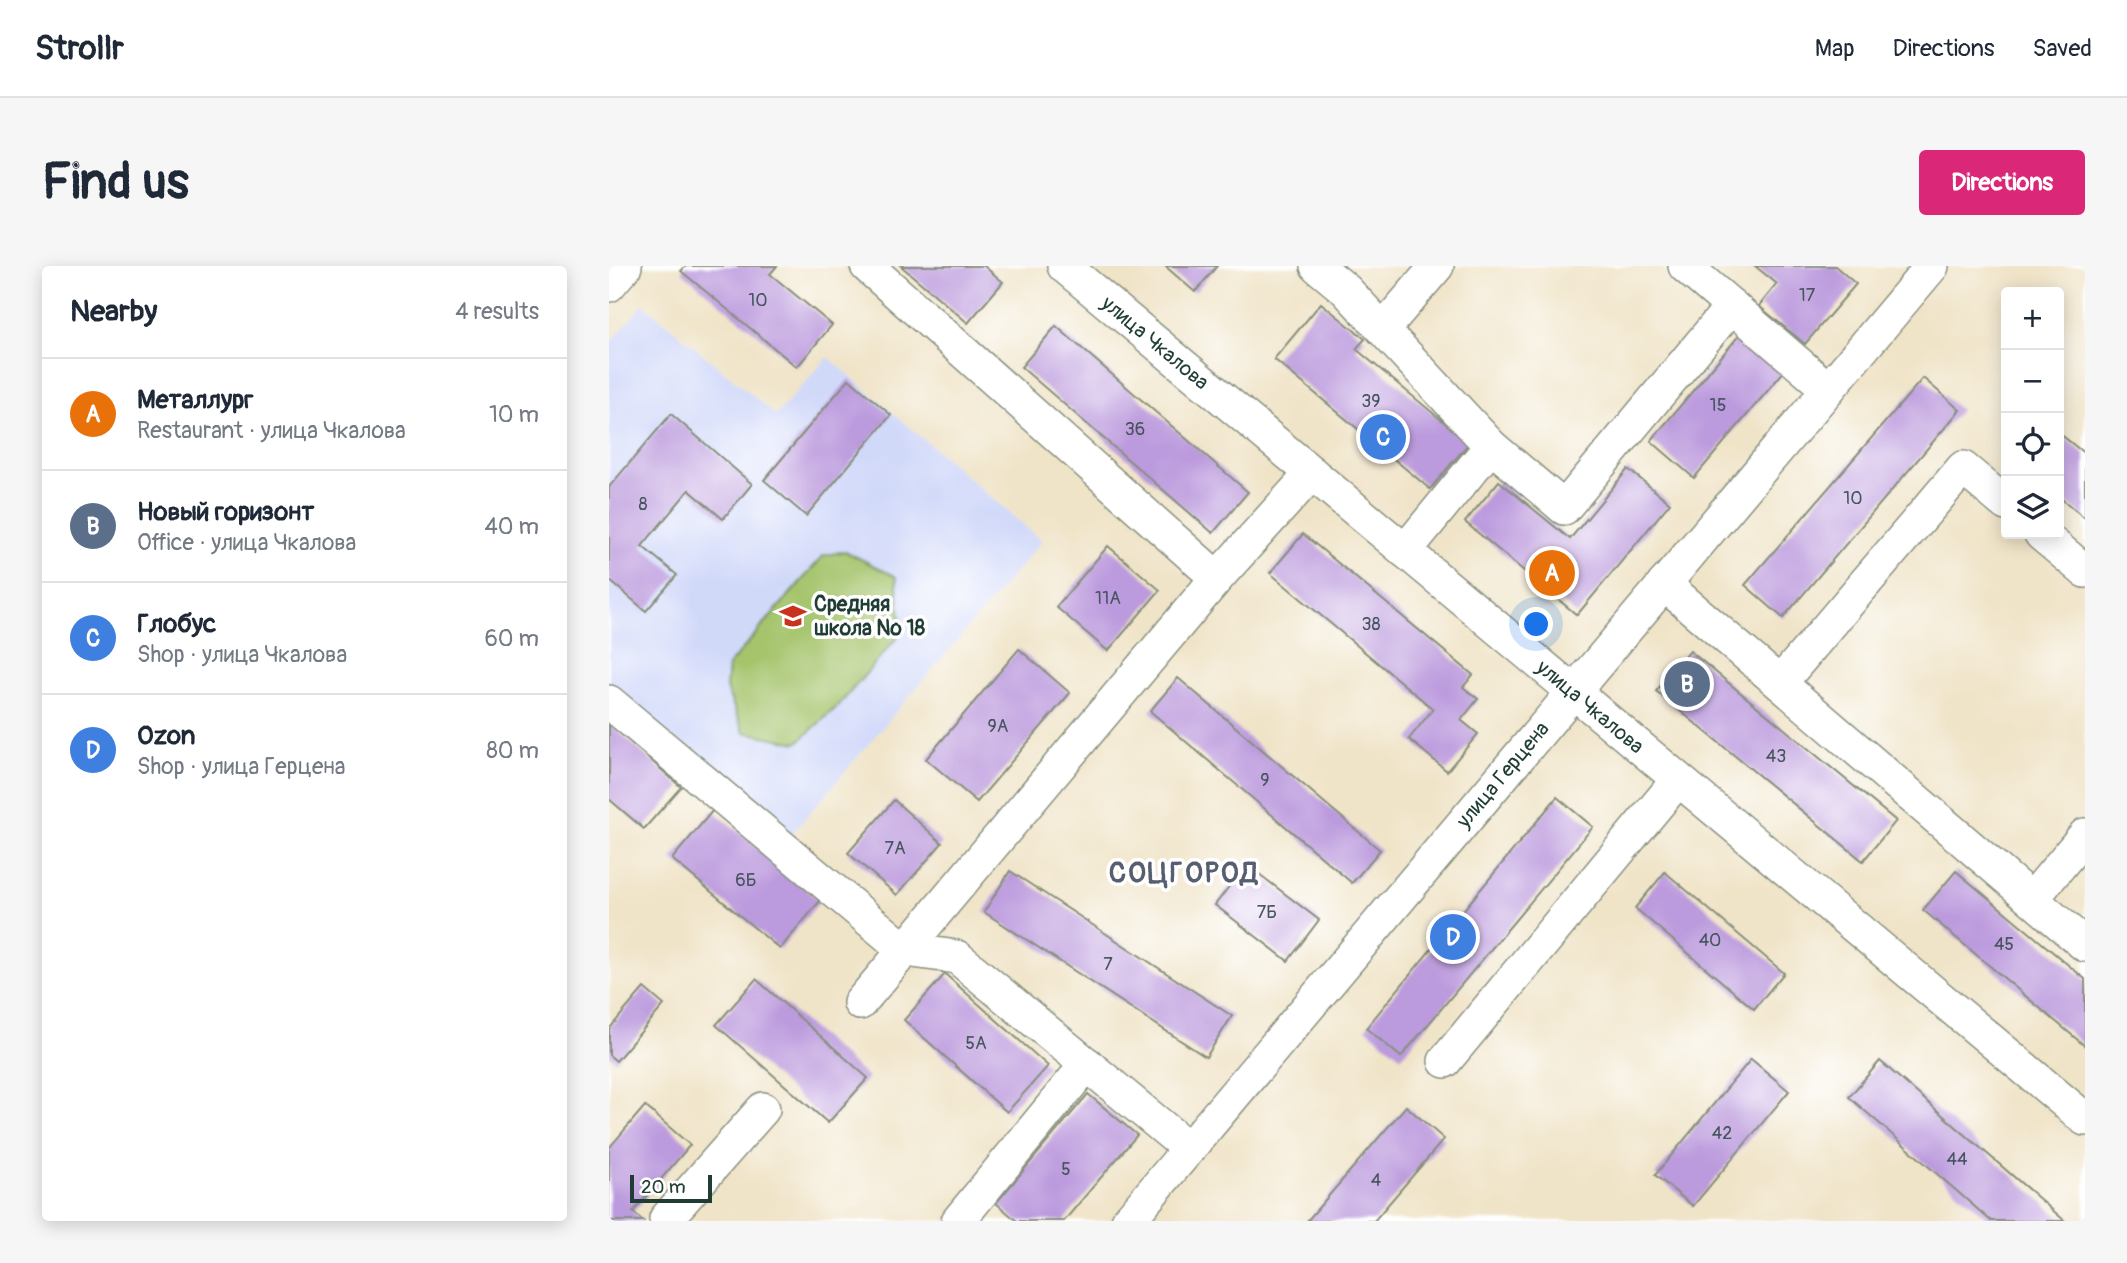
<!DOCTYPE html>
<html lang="en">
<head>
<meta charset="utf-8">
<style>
  body { margin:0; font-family:Pangolin,sans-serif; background:#f6f6f7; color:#1f2937 }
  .controls { position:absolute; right:21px; top:21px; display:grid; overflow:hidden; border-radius:7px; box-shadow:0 4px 18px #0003 }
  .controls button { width:63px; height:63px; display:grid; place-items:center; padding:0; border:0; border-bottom:2px solid #e0e1e3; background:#fff; color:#1f2937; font:35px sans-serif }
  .scale { position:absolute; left:21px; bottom:18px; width:82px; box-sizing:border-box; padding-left:7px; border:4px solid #1f3d34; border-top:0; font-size:19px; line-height:24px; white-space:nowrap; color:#1f3d34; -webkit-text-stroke:5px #fff; paint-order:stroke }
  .you { position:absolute; left:928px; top:359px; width:24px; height:24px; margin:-18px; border:5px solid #fff; border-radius:50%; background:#1a73e8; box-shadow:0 0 0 10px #1a73e833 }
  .badge { display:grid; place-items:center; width:46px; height:46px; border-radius:50%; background:#db2777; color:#fff; font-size:23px; font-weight:700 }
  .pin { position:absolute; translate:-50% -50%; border:4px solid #fff; box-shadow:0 2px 7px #0006 }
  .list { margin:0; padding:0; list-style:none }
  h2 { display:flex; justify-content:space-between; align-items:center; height:91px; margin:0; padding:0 28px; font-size:30px }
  h2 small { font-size:23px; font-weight:400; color:#747a83 }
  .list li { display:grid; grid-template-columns:46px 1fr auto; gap:21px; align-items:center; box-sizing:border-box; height:112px; padding:0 28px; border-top:2px solid #e0e1e3 }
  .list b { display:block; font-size:26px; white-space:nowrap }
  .list p { margin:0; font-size:23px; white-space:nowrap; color:#747a83 }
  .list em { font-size:23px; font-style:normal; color:#747a83 }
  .icon { flex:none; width:38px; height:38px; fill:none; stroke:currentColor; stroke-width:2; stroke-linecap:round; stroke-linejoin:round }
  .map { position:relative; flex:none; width:1476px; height:955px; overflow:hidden; border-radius:7px }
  header { display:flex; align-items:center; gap:42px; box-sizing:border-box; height:98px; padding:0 35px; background:#fff; border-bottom:2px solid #e0e1e3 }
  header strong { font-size:33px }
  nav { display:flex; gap:38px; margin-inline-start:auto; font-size:24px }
  .intro { display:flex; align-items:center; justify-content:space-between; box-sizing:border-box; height:168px; padding:0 42px }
  h1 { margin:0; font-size:49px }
  .button { padding:18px 32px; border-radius:7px; background:#db2777; color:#fff; font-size:24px; font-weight:700 }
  main { display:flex; gap:42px; padding:0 42px }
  aside { flex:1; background:#fff; border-radius:7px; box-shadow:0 4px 18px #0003 }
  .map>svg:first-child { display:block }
  .built { fill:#d1d9f9 }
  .green { fill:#a5c46c; stroke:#628050; stroke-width:2 }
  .building { fill:#bb9add }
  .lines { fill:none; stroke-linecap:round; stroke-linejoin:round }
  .minor-casing { stroke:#88907e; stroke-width:36 }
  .minor { stroke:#fff; stroke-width:33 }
  .labels { text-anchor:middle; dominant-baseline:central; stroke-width:7; stroke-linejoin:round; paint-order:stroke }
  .number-label { font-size:18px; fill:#46545e }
  .street-label { font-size:21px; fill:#1f3d34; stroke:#fff }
  .poi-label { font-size:21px; font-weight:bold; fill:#1f3d34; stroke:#fff; text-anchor:start }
  .district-label { font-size:28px; font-weight:bold; letter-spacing:2px; fill:#565e6f; stroke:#fff }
</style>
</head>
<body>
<header>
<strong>Strollr</strong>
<nav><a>Map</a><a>Directions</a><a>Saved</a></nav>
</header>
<div class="intro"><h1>Find us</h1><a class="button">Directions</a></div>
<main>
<aside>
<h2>Nearby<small>4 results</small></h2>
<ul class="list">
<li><span class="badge" style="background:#e8710a">A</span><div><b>Металлург</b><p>Restaurant · улица Чкалова</p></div><em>10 m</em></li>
<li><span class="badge" style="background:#5c6f8a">B</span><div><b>Новый горизонт</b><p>Office · улица Чкалова</p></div><em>40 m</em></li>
<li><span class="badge" style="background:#3f7fe0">C</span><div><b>Глобус</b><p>Shop · улица Чкалова</p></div><em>60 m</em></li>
<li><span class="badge" style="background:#3f7fe0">D</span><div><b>Ozon</b><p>Shop · улица Герцена</p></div><em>80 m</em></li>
</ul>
</aside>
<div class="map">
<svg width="1476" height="955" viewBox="0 0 1476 955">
  <rect width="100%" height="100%" fill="#fff"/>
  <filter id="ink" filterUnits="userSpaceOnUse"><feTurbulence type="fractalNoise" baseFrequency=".0143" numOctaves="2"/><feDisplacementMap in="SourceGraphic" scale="14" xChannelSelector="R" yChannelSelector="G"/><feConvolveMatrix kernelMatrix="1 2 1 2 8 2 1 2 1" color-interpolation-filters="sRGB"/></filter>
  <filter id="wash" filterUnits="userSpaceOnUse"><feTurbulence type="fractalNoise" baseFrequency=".00686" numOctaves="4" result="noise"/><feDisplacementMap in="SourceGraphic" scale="28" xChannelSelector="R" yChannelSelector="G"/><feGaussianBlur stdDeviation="1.57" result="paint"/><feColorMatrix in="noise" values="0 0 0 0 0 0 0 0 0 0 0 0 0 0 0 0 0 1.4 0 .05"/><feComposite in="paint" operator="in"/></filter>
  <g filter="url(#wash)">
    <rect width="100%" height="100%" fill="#f0e4c8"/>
    <path class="built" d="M34,38L167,149L219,91L433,275L176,576L0,425V78Z"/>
    <path class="green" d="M236,285L287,311L293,366L230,439L188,477L135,466L117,422L119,400L214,290Z"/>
    <g id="blocks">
      <g class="building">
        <path d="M77,0H168L161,8L223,59L188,101L72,5Z"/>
        <path d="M292,0H375L394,16L359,57Z"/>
        <path d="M556,0H608L586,26Z"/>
        <path d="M1146,0H1226L1247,18L1196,78L1150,40L1168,18Z"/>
        <path d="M712,37L756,73L747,83L860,177L821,223L665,93Z"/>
        <path d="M447,60L639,226L604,267L412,101Z"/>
        <path d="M1132,67L1176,104L1085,212L1042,175Z"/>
        <path d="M1314,112L1351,144L1174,352L1136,319Z"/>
        <path d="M240,113L282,149L197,250L155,214Z"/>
        <path d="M62,148L143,218L114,253L80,224L33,280L68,309L37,345L0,314V221Z"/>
        <path d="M1450,167L1476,188V252L1450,231Z"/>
        <path d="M1019,203L1061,237L968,349L856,256L890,215L961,273Z"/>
        <path d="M694,268L864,409L854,421L869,433L852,454L869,468L838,505L800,473L824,443L661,307Z"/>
        <path d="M499,280L551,324L499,385L447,341Z"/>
        <path d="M410,383L461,427L368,536L317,493Z"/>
        <path d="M1081,385L1287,555L1254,595L1047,425Z"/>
        <path d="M569,412L771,584L743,617L541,445Z"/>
        <path d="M0,457L72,521L35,563L0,533Z"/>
        <path d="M948,531L984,561L792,791L757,762Z"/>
        <path d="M285,534L333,577L288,629L239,587Z"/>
        <path d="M104,544L211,635L171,683L63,593Z"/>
        <path d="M637,598L710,654L679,695L606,639Z"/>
        <path d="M401,605L623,750L597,791L375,646Z"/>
        <path d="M1347,605L1476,713V780L1314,644Z"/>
        <path d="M1056,606L1175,707L1145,743L1026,642Z"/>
        <path d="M336,708L439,800L398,846L295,754Z"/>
        <path d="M147,713L259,812L219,857L107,759Z"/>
        <path d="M35,722L55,739L7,795L0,789V763Z"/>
        <path d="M1142,793L1180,825L1084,940L1046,909Z"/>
        <path d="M1271,795L1456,955H1382L1240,831Z"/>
        <path d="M479,828L528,869L455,955H408L387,937Z"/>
        <path d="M36,840L81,879L24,946L34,955H0V882Z"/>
        <path d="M797,840L835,873L765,955H698Z"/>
      </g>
    </g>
  </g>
  <g filter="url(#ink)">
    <use href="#blocks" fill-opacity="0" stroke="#88907e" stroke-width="2"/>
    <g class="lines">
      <g class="minor-casing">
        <g id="minor">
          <path d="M258,0L608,312L703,207"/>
          <path d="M455,0L1476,853"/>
          <path d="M708,0L737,24L882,180L955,242L1123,40"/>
          <path d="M1076,0L1219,123"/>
          <path d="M0,19L16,0"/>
          <path d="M774,63L828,0"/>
          <path d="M1432,268L1476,305"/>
          <path d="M796,285L882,180"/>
          <path d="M1055,318L1476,679"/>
          <path d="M1171,417L1354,202L1397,238"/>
          <path d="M0,436L296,684L348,691L580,883"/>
          <path d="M1423,633L1476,569"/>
          <path d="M251,737L608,312"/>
          <path d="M836,795L1069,514"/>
          <path d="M59,955L57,953L154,843"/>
          <path d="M349,955L478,798"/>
          <path d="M519,955L1323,0"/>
        </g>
      </g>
      <use href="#minor" class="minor"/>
    </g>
  </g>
  <defs>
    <g id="school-bare" transform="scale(2.1)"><path d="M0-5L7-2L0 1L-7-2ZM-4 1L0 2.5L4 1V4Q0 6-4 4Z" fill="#c8321e" stroke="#fff" stroke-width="2.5" paint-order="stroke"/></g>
  </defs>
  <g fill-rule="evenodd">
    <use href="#school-bare" x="184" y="350"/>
  </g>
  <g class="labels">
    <g class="number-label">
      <text x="1198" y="29">17</text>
      <text x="149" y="34">10</text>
      <text x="762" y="135">39</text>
      <text x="1109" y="139">15</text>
      <text x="526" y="163">36</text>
      <text x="1244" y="232">10</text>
      <text x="34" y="238">8</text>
      <text x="499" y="332">11А</text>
      <text x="762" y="358">38</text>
      <text x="389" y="460">9А</text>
      <text x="1167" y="490">43</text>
      <text x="656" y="514">9</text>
      <text x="286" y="582">7А</text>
      <text x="137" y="614">6Б</text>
      <text x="658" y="646">7Б</text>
      <text x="1101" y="674">40</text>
      <text x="1395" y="678">45</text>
      <text x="499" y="698">7</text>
      <text x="367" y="777">5А</text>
      <text x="1113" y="867">42</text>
      <text x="1348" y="893">44</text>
      <text x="457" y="903">5</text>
      <text x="767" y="914">4</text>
    </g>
    <g class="street-label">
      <text transform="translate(546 77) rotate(40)">улица Чкалова</text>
      <text transform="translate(981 441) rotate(40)">улица Чкалова</text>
      <text transform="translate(894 509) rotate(-50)">улица Герцена</text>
    </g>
    <g class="poi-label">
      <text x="205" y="338">Средняя<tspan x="205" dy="24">школа № 18</tspan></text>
    </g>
    <g class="district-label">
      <text x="575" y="607">СОЦГОРОД</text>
    </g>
  </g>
</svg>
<div class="controls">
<button>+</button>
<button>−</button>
<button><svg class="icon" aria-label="locate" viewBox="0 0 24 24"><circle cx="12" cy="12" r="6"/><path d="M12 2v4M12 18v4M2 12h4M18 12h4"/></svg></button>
<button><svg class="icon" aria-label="layers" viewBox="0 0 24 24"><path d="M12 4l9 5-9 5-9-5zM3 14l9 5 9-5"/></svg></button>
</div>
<div class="scale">20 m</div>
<div class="you"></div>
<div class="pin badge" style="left:943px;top:307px;background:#e8710a">A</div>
<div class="pin badge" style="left:1078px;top:418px;background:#5c6f8a">B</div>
<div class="pin badge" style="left:774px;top:171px;background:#3f7fe0">C</div>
<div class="pin badge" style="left:844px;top:671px;background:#3f7fe0">D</div>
</div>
</main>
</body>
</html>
